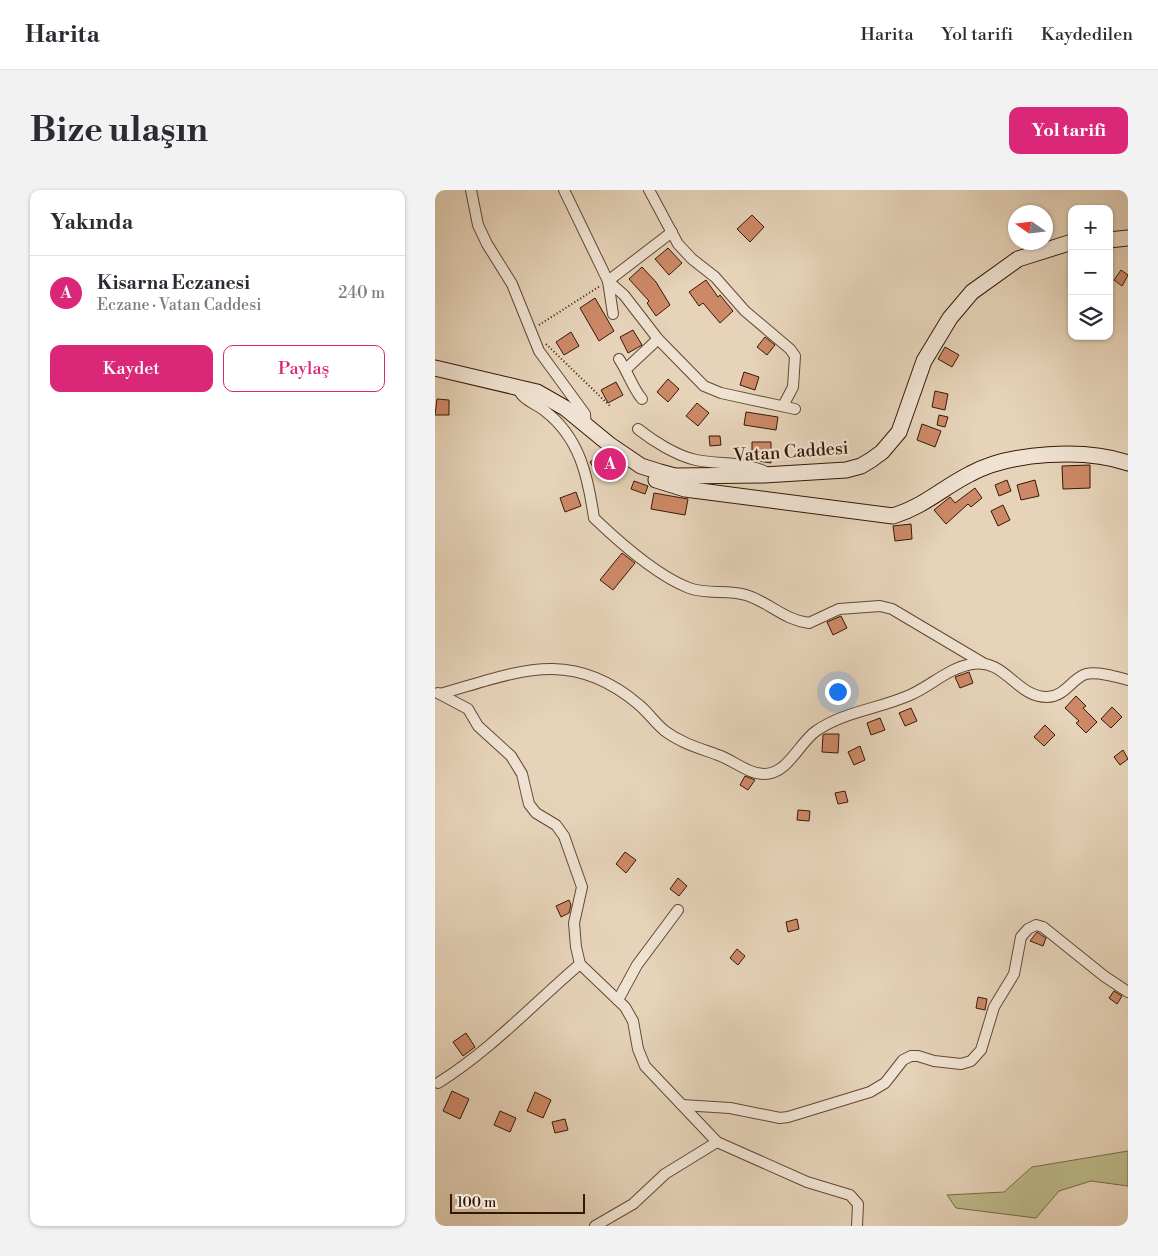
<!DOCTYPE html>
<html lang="tr">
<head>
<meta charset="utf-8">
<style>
  body { margin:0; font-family:"Libre Bodoni",serif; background:#f2f2f3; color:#2b2b33 }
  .controls { position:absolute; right:15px; top:15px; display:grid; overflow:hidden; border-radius:10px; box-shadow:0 1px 4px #0004 }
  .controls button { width:45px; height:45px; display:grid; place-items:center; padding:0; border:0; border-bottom:1px solid #e1e1e2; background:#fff; color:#2b2b33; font:25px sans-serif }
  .compass { position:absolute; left:573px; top:15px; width:45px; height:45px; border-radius:50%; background:#fff; box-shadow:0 1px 4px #0004; rotate:284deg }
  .scale { position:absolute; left:15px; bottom:12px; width:135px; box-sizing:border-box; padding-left:5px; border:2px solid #361905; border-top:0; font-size:14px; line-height:18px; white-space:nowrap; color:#361905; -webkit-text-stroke:4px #efe2d2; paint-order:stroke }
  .you { position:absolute; left:402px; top:501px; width:18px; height:18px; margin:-12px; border:4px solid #fff; border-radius:50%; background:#1a73e8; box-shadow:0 0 0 8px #1a73e833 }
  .badge { display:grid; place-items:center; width:32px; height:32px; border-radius:50%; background:#db2777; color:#fff; font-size:16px; font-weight:700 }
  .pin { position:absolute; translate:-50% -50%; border:2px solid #fff; box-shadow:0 1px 5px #0006 }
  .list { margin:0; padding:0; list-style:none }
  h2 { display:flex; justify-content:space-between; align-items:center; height:65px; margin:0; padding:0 20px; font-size:21px }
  h2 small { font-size:16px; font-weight:400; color:#7c7c81 }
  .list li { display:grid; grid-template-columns:32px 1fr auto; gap:15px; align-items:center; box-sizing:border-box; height:75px; padding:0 20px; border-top:1px solid #e1e1e2 }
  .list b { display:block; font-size:19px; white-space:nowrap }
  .list p { margin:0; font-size:16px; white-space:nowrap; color:#7c7c81 }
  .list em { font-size:16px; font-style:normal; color:#7c7c81 }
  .actions { display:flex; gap:10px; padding:15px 20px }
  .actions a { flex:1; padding:11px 0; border:1px solid #db2777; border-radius:10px; text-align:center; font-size:18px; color:#db2777 }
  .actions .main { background:#db2777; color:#fff }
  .icon { flex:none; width:28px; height:28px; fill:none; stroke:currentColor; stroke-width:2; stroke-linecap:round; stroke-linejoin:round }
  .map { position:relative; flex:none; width:693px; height:1036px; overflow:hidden; border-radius:10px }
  header { display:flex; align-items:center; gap:30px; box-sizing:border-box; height:70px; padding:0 25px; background:#fff; border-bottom:1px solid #e1e1e2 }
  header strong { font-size:24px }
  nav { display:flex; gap:28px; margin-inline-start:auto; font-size:18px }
  .intro { display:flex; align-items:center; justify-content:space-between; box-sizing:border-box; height:120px; padding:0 30px }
  h1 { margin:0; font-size:35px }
  .button { padding:12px 22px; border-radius:10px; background:#db2777; color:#fff; font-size:18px; font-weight:700 }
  main { display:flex; gap:30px; padding:0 30px }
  aside { flex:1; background:#fff; border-radius:10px; box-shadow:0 1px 4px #0004 }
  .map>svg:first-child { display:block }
  .green { fill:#bdba8a; stroke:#7a6a48 }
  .building { fill:#cd8967; stroke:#361905 }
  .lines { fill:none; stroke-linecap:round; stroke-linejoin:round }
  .street-casing { stroke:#624832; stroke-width:12 }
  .secondary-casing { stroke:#361905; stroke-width:17 }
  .path { stroke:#361905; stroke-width:2; stroke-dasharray:1 2.5; stroke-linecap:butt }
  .street { stroke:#efe2d2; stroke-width:10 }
  .secondary { stroke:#efe2d2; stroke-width:15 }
  .labels { text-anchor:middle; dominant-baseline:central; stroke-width:4.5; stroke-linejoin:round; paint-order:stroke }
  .street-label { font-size:18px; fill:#361905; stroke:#efe2d2 }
</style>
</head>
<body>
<header>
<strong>Harita</strong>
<nav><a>Harita</a><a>Yol tarifi</a><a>Kaydedilen</a></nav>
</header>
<div class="intro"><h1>Bize ulaşın</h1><a class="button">Yol tarifi</a></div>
<main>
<aside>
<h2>Yakında<small></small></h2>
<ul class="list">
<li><span class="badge">A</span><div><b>Kisarna Eczanesi</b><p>Eczane · Vatan Caddesi</p></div><em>240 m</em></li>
</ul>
<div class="actions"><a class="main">Kaydet</a><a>Paylaş</a></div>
</aside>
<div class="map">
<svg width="693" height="1036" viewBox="0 0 693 1036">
  <rect width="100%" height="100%" fill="#e6d3b9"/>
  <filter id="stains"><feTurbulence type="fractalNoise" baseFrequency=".004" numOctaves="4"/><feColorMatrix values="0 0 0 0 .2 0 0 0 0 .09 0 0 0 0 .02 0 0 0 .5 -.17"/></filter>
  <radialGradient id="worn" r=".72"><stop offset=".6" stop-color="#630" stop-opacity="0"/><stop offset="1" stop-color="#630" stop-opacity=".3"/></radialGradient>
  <path class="green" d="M693,961V996L656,991L624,1001L601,1028L521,1018L512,1005L569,1002L597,977Z"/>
  <g class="building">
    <path d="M317,25L329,37L315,52L302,39Z"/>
    <path d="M233,58L247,73L234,85L220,69Z"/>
    <path d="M207,77L221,92L235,115L221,126L212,113L214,111L194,89Z"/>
    <path d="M686,80L693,85L687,96L679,90Z"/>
    <path d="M271,90L283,107L285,105L298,121L285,133L268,113L264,116L254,102Z"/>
    <path d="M160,108L179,141L164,151L145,118Z"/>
    <path d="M198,140L207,155L193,163L185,147Z"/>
    <path d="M136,142L144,156L129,165L121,152Z"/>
    <path d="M330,147L340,155L332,165L322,157Z"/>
    <path d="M510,157L524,165L517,177L503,169Z"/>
    <path d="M309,182L324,187L320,200L305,195Z"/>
    <path d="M233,189L244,199L233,212L222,202Z"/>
    <path d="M181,192L188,205L173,213L166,200Z"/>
    <path d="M500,201L513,204L510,220L497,217Z"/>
    <path d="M2,209L14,210V225H0Z"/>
    <path d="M262,213L274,223L263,236L251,226Z"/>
    <path d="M311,222L343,227L341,240L309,235Z"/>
    <path d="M504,225L513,227L510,237L502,235Z"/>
    <path d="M487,234L506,241L500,257L482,250Z"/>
    <path d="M274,246H285L286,255L275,256Z"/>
    <path d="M317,252H336V273L317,270Z"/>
    <path d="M168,263L179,279L165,288L155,272Z"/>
    <path d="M655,275V298L628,299L627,276Z"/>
    <path d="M572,290L576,301L564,306L560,295Z"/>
    <path d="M600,290L604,306L586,310L582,295Z"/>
    <path d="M199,291L213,296L210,304L196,299Z"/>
    <path d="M540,298L547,308L536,317L533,314L511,334L499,320L515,307L520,313Z"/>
    <path d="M141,302L146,316L130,322L125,308Z"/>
    <path d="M219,303L253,309L250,325L216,319Z"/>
    <path d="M568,315L575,330L563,336L556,321Z"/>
    <path d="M476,334L477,349L460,351L458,336Z"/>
    <path d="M187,363L200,373L178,400L165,390Z"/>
    <path d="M406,426L412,438L398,445L392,432Z"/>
    <path d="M534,482L538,493L525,498L520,487Z"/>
    <path d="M641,506L651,516L648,518L662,532L651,543L641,533L644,531L630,518Z"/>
    <path d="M677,517L687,527L676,538L666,529Z"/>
    <path d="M476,518L482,531L470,536L464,523Z"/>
    <path d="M445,528L450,540L436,545L432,533Z"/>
    <path d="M610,535L620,545L609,556L599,547Z"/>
    <path d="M390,544H404L403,563L387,562L388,545Z"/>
    <path d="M425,556L430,570L419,575L413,562Z"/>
    <path d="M688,560L693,569L685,575L679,567Z"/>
    <path d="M310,586L320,590L313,600L305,595Z"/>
    <path d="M410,601L413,612L403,614L400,603Z"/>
    <path d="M363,620L375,621L374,631L362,630Z"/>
    <path d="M190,662L201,670L191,683L181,674Z"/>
    <path d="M243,688L252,696L244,706L235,699Z"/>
    <path d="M134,710L136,715L134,723L126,727L121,716Z"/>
    <path d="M362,729L364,739L353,742L351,732Z"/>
    <path d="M602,742L611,748L608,756L595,751Z"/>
    <path d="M302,759L310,766L303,775L295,768Z"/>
    <path d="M679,801L687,806L682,814L674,808Z"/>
    <path d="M543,807L552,809L550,820L541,818Z"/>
    <path d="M31,843L40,857L28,866L18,852Z"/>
    <path d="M17,901L34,909L25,929L8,921Z"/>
    <path d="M100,902L116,910L108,928L92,921Z"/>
    <path d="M65,921L81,928L75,942L59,935Z"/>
    <path d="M130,929L133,940L120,943L117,932Z"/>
  </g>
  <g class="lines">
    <g class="street-casing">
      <g id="street">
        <path d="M36,0L43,35L52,54L77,94L104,161L150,224L151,236"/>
        <path d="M129,0L173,91L189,105L223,149L269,196L286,203L360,219"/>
        <path d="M214,0L243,54L257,69L280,87L310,121L355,159L360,166L358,197L348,216"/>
        <path d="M173,91L237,42"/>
        <path d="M173,91L178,124"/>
        <path d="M184,169C193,182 197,197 207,209"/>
        <path d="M191,179L223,149"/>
        <path d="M82,196C86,210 100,213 110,221C145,248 153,287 159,328C183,351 223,386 254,398C272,405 293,399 311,405C334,412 349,430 374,433L404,419L445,416L457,419L548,473"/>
        <path d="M203,239C218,251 242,266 261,270C285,275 311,271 333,283"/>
        <path d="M3,503L33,519L43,536L76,566L87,584L94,614L101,623L121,635L129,646L147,697L139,733L141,757L145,774L190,817L198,831L203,859L210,876L282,952L372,992L415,1005L423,1014L422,1036"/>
        <path d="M5,504C80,483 134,456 203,514C213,522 220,533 230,541C246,553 264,558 283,565C298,570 313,584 329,584C353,584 364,553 381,541C410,521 444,519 475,505C496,496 513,478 537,474C570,468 581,507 612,507C630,507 637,488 651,484C662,481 682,487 693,490"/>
        <path d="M183,810L202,775L243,720"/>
        <path d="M3,893C56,860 98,814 145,774"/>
        <path d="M247,915L295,918L345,928L353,927L435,902L450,893L468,870L476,866H483L499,871L526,874L536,871L546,860L559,817L579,784L586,747L593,739L601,735L608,737L669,786L693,802"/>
        <path d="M160,1036L198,1014L230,984L282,952"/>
      </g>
    </g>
    <g class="secondary-casing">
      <g id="secondary">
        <path d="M674,50L693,48"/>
        <path d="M0,178L102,202L130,218L175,255L206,276L225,282L240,286L329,285L411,280L426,276L436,270L447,262L464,242L489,171L515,128L537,102L583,69L637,52"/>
        <path d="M221,290L250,299L458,326C490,316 507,298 535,284C575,262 651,258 693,273"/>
      </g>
    </g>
    <g class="path">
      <path d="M104,135L165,96"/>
      <path d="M111,154L175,216"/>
    </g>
    <use href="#street" class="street"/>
    <use href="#secondary" class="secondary"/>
  </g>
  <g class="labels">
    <g class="street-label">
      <text transform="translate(356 262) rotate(-4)">Vatan Caddesi</text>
    </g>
  </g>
  <rect width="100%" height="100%" filter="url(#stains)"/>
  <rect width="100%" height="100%" fill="url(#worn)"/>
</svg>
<div class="controls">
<button>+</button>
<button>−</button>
<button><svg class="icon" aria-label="layers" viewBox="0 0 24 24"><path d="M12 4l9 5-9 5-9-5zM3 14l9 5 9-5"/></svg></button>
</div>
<svg class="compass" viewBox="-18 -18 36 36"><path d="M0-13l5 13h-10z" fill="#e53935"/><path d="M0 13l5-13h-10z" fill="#7c7c81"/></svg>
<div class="scale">100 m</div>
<div class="you"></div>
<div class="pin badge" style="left:175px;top:274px">A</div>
</div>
</main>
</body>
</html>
